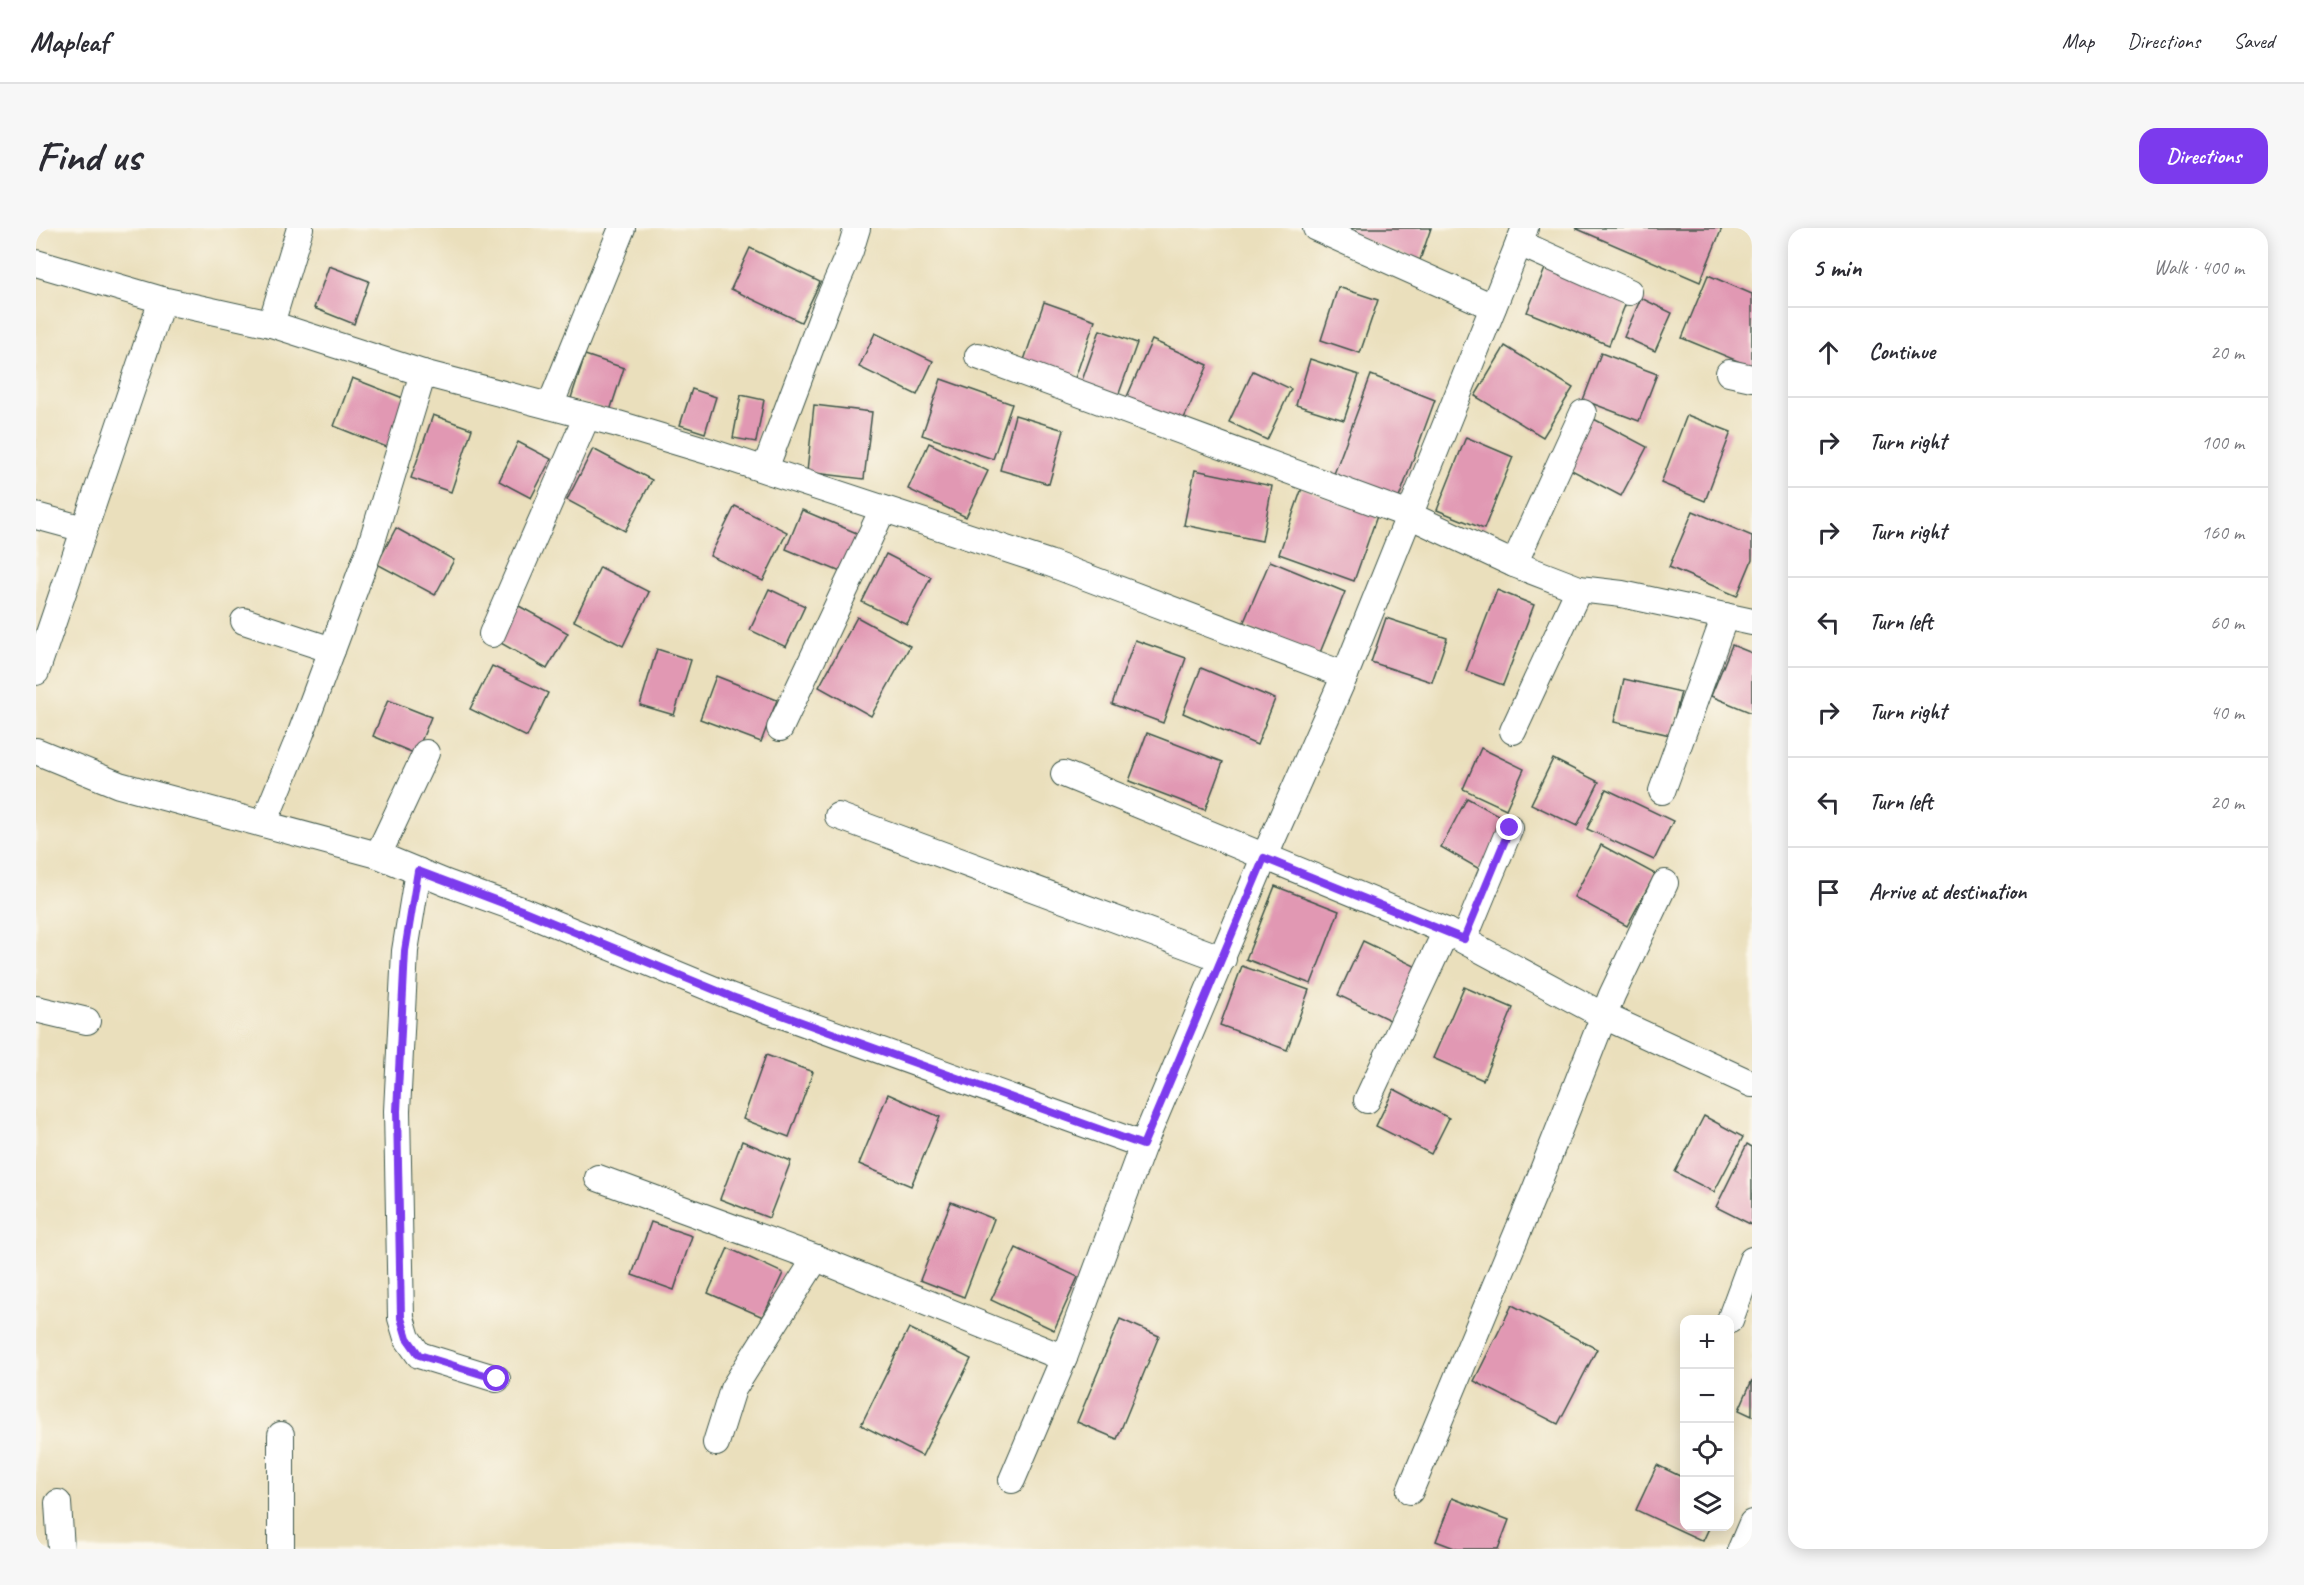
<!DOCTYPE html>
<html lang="en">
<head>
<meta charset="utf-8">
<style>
  body { margin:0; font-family:Caveat,sans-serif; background:#f7f7f7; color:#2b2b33 }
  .controls { position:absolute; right:18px; bottom:18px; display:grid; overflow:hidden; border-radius:12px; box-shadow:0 3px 15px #0003 }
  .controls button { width:54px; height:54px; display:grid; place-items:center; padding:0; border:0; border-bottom:2px solid #e1e1e2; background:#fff; color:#2b2b33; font:30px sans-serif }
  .stop { position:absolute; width:18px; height:18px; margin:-14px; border:4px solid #7c3aed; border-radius:50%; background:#fff }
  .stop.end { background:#7c3aed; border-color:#fff; box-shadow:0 2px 6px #0008 }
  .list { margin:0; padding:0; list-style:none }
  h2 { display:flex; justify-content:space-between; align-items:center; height:78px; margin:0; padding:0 24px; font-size:26px }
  h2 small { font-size:20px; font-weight:400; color:#7c7c81 }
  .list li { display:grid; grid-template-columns:39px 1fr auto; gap:18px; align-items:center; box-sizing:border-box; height:90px; padding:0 24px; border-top:2px solid #e1e1e2 }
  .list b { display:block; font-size:22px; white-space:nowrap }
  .list em { font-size:20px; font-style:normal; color:#7c7c81 }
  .icon { flex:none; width:33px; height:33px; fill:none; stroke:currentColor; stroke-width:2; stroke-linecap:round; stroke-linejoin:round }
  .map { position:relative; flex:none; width:1716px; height:1321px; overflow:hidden; border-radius:18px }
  header { display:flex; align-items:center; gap:36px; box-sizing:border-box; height:84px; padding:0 30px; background:#fff; border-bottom:2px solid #e1e1e2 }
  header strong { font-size:28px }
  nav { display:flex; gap:33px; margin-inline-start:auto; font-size:21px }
  .intro { display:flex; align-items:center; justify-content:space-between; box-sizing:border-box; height:144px; padding:0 36px }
  h1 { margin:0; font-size:42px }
  .button { padding:15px 27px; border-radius:18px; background:#7c3aed; color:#fff; font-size:21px; font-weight:700 }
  main { display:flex; gap:36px; padding:0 36px }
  aside { flex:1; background:#fff; border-radius:18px; box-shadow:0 3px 15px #0003 }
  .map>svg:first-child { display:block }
  .building { fill:#e198b3 }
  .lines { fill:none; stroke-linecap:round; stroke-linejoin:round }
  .minor-casing { stroke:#3d5548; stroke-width:28 }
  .minor { stroke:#fff; stroke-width:26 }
  .route { stroke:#7c3aed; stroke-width:8 }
</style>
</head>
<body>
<header>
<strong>Mapleaf</strong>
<nav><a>Map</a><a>Directions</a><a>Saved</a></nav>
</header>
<div class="intro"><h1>Find us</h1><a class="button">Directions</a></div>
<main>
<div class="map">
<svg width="1716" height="1321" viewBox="0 0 1716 1321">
  <rect width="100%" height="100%" fill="#fbf7ec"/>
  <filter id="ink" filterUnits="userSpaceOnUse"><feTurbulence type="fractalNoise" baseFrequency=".0167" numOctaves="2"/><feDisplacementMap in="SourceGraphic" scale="12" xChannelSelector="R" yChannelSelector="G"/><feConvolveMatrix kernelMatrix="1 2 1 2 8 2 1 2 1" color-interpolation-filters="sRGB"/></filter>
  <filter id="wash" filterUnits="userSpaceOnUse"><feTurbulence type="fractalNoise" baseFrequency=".008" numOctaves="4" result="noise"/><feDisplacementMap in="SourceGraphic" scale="24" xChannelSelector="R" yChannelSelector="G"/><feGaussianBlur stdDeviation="1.35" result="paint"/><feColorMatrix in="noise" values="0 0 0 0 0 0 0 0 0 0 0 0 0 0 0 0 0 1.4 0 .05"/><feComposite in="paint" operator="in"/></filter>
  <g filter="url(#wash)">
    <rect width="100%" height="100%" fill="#eadfbc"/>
    <g id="blocks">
      <g class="building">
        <path d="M1296,0H1395L1384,32Z"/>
        <path d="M1539,0H1686L1664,54Z"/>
        <path d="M714,20L784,54L765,94L695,61Z"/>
        <path d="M1511,36L1592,70L1573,117L1491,84Z"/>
        <path d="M293,38L333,53L318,96L278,80Z"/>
        <path d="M1672,47L1716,66V139L1646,110Z"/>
        <path d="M1302,59L1342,72L1324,125L1285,112Z"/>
        <path d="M1605,70L1636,85L1619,123L1588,109Z"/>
        <path d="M1008,74L1059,92L1037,156L986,138Z"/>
        <path d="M1064,102L1101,115L1080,174L1043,161Z"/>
        <path d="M839,105L897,133L881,167L823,139Z"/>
        <path d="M1116,112L1172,137L1145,197L1090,171Z"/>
        <path d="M1469,118L1537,160L1507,209L1439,168Z"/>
        <path d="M1565,125L1621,146L1603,193L1547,172Z"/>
        <path d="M549,127L588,140L574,183L535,170Z"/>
        <path d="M1274,131L1323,147L1308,192L1260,177Z"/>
        <path d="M1217,143L1255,161L1231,212L1193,194Z"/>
        <path d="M1335,147L1399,172L1360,278L1295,254Z"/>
        <path d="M316,150L372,172L353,220L298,198Z"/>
        <path d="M905,151L976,176L957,231L886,207Z"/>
        <path d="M656,161L680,169L669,205L644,197Z"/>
        <path d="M705,167L728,172L720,214L697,210Z"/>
        <path d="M778,177L836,184L828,251L771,244Z"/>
        <path d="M397,187L436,201L415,264L375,250Z"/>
        <path d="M979,187L1028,202L1013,256L964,242Z"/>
        <path d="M1651,187L1695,204L1669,273L1625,255Z"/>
        <path d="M1554,189L1611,219L1585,268L1528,238Z"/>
        <path d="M1430,209L1477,229L1448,301L1401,282Z"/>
        <path d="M482,214L515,231L495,270L463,253Z"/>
        <path d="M893,215L952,243L930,289L872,261Z"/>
        <path d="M557,221L616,252L589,303L531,272Z"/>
        <path d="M1159,242L1236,258L1226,313L1148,297Z"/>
        <path d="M1266,260L1341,288L1318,353L1243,326Z"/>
        <path d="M699,278L751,304L727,353L674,328Z"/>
        <path d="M766,282L823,306L807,345L750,321Z"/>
        <path d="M1657,283L1716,308V332L1701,368L1633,339Z"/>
        <path d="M360,300L418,332L399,367L341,336Z"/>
        <path d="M850,326L895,349L871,396L826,374Z"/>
        <path d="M1234,333L1309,364L1283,427L1207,396Z"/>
        <path d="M564,339L613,364L587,418L538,393Z"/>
        <path d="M733,361L769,378L750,419L714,402Z"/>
        <path d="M1461,362L1498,377L1467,457L1430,443Z"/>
        <path d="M483,378L532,405L511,441L463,414Z"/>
        <path d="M821,389L874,418L835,488L783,459Z"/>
        <path d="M1350,390L1411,410L1396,454L1335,434Z"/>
        <path d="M1099,412L1150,430L1127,495L1076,476Z"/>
        <path d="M1696,417L1716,425V485L1675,468Z"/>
        <path d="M621,421L655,432L638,487L604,477Z"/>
        <path d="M456,438L512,465L491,509L434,481Z"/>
        <path d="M1165,440L1239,471L1221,517L1147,485Z"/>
        <path d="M680,448L741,472L725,514L664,491Z"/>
        <path d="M1588,451L1645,464L1634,507L1578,494Z"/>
        <path d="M352,472L395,489L380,526L337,508Z"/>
        <path d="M1111,505L1187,534L1169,582L1093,553Z"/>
        <path d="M1445,520L1488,541L1470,581L1427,561Z"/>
        <path d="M1517,531L1563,554L1541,598L1495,576Z"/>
        <path d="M1570,561L1637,593L1618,632L1551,601Z"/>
        <path d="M1431,570L1471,592L1445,642L1405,619Z"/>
        <path d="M1565,617L1619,646L1591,698L1538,669Z"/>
        <path d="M1239,658L1303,683L1275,756L1210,731Z"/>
        <path d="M1327,713L1385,741L1360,795L1302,767Z"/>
        <path d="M1206,738L1273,762L1251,822L1184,797Z"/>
        <path d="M1428,759L1477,780L1447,852L1397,830Z"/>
        <path d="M730,827L777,844L753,909L707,891Z"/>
        <path d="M1358,861L1413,890L1395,926L1340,898Z"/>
        <path d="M852,866L904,889L875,958L823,936Z"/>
        <path d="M1668,888L1707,909L1678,964L1639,944Z"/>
        <path d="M706,913L755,933L733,990L684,971Z"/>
        <path d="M1711,916L1716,919V997L1680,979Z"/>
        <path d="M915,974L958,991L928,1069L884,1052Z"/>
        <path d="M615,994L656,1008L638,1062L596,1047Z"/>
        <path d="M692,1020L747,1045L727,1089L672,1065Z"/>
        <path d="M980,1020L1042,1049L1018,1102L955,1072Z"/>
        <path d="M1476,1077L1561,1121L1522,1196L1438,1153Z"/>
        <path d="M1084,1091L1123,1108L1081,1211L1041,1194Z"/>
        <path d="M873,1100L935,1131L886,1228L825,1197Z"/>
        <path d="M1716,1152V1188L1703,1182Z"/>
        <path d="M1621,1237L1648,1250V1298H1674L1667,1313L1600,1282Z"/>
        <path d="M1416,1270L1473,1292L1462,1321H1421L1400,1313Z"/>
      </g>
    </g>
  </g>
  <g filter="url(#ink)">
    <use href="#blocks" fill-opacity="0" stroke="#3d5548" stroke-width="1.5"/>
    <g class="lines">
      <g class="minor-casing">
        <g id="minor">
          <path d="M1280,0L1457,79"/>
          <path d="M1483,15L1593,64"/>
          <path d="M0,35L126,72L235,96L387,145L582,196L675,224L1013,335L1309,447"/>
          <path d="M235,96L264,0"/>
          <path d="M942,128L1373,287L1478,336L1543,361L1586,366L1716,394"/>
          <path d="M1693,145L1716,150"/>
          <path d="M514,178L586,0"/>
          <path d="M729,241L791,76L814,23L821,0"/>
          <path d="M0,288L48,301"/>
          <path d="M1478,336L1547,185"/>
          <path d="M208,393L296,422"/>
          <path d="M456,406L551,188"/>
          <path d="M0,444L126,72"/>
          <path d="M744,500L847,281"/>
          <path d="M1477,503L1543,361"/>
          <path d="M0,523L83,557L342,627L410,655L488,683L696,769L1107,917"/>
          <path d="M1028,546L1410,703L1568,788L1716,856"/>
          <path d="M1626,563L1689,388"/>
          <path d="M802,588L1187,731"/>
          <path d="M228,595L265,505L334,320L387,145"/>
          <path d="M342,627L390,525"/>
          <path d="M382,643L369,723L361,883L365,1090L371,1110L383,1127L461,1151"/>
          <path d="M1428,711L1474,600"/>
          <path d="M0,781L51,793"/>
          <path d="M1331,872L1410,703"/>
          <path d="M562,950L780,1030L1028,1130"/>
          <path d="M1694,1092L1716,1032"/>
          <path d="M680,1215L697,1161L780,1030"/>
          <path d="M976,1252L1028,1130L1107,917L1228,630L1309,447L1489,0"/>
          <path d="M1374,1263L1500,960L1576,767L1629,655"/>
          <path d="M22,1275L25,1321"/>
          <path d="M245,1321V1207"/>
          <path d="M1705,1321L1716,1295"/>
        </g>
      </g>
      <use href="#minor" class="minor"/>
    </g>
  </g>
  <g class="lines" filter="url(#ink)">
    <path class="route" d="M461,1151L383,1127L371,1110L365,1090L361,883L369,723L382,643L488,683L696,769L1107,917L1228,630L1428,711L1474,600"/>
  </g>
</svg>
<div class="controls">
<button>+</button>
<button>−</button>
<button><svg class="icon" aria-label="locate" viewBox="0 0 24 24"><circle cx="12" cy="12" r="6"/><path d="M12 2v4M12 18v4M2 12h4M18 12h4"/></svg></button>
<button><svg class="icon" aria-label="layers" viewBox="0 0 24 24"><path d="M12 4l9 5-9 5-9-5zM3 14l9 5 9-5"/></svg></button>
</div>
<div class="stop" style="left:461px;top:1151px"></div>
<div class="stop end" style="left:1474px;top:600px"></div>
</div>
<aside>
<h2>5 min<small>Walk · 400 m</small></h2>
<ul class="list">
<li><svg class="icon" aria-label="ahead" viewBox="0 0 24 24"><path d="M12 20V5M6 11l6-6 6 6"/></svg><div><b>Continue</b></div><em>20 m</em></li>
<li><svg class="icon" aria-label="right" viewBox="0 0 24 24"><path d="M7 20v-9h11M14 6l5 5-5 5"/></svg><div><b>Turn right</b></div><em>100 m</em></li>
<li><svg class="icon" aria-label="right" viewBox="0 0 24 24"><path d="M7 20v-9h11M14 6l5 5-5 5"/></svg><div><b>Turn right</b></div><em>160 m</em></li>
<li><svg class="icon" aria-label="left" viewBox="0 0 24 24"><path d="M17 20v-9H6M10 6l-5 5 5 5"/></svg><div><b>Turn left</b></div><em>60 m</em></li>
<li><svg class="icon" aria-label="right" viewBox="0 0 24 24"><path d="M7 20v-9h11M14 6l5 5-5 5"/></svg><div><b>Turn right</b></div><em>40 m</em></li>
<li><svg class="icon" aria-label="left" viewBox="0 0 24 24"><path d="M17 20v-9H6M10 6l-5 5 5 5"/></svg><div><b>Turn left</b></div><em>20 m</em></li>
<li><svg class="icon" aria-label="arrive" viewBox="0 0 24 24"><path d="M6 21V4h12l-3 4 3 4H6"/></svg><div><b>Arrive at destination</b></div></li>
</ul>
</aside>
</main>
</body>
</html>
